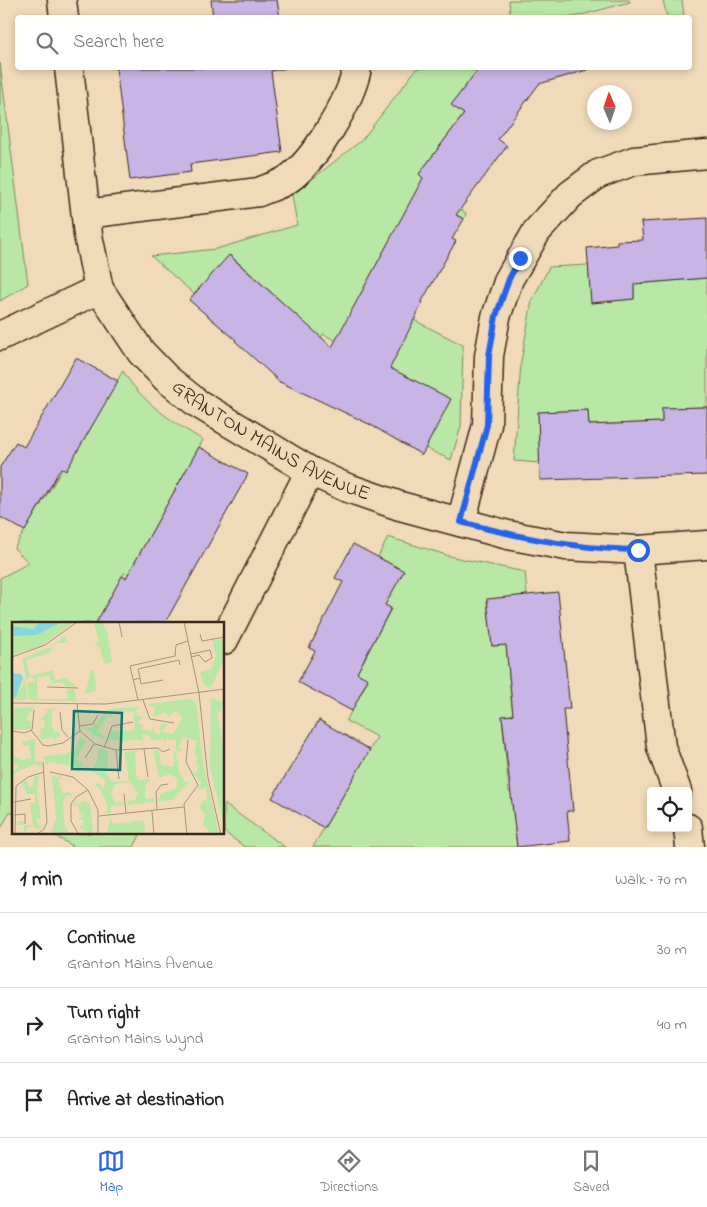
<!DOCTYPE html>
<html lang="en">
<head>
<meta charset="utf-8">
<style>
  body { margin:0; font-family:"Indie Flower",sans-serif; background:#f6f6f6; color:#222 }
  .controls { position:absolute; right:15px; bottom:15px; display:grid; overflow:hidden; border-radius:5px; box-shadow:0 2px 8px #0003 }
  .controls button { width:45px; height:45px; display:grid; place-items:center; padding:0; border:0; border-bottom:1px solid #e0e0e0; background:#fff; color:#222; font:25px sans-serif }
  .compass { position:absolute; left:587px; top:85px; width:45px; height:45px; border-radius:50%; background:#fff; box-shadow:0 2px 8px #0003; rotate:358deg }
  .stop { position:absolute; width:15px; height:15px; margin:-11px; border:4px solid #2563eb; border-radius:50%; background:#fff }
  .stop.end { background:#2563eb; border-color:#fff; box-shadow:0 1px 5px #0008 }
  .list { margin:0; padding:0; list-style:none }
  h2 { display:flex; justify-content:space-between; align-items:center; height:65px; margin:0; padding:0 20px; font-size:21px }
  h2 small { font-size:16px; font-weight:400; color:#767676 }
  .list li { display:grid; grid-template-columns:32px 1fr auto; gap:15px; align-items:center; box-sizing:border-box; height:75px; padding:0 20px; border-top:1px solid #e0e0e0 }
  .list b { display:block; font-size:19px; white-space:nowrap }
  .list p { margin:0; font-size:16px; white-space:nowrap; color:#767676 }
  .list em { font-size:16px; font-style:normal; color:#767676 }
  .icon { flex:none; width:28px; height:28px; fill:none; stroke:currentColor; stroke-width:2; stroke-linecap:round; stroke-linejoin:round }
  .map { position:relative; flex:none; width:707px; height:847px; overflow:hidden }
  .search { position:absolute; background:#fff; box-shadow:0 2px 8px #0003; left:15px; right:15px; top:15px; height:55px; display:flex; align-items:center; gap:12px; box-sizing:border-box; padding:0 18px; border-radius:5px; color:#767676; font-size:19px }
  .sheet { height:290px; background:#fff }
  nav { display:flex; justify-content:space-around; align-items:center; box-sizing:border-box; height:70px; border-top:1px solid #e0e0e0; background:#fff; font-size:14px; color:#767676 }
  nav a { display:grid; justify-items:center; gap:2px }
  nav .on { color:#2563eb }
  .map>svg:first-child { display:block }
  .green { fill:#b9e7a5; stroke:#7a8862 }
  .building { fill:#c8b4e5; stroke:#3b2a1e }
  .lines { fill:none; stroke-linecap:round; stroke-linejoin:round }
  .minor-casing { stroke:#3b2a1e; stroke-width:31 }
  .minor { stroke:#f0dab9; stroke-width:28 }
  .route { stroke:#2563eb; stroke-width:6 }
  .labels { text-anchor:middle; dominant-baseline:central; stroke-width:4; stroke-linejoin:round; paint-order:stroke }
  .street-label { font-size:20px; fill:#3b2a1e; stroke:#f0dab9 }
  .inset-road { fill:none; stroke:#a8947b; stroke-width:1 }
  .view { fill:#0f766e; fill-opacity:0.15; stroke:#0f766e; stroke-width:2.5 }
  .inset-edge { fill:none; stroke:#3b2a1e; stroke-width:2.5 }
</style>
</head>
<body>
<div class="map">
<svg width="707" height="847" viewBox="0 0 707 847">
  <rect width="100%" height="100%" fill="#f0dab9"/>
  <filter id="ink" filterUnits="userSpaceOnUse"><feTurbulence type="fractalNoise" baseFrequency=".02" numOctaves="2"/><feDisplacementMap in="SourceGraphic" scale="10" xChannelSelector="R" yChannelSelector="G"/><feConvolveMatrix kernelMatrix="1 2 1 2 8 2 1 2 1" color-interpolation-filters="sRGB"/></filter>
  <g filter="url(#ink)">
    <g class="green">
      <path d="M509,0H629L630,2L574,17H492L510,14Z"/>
      <path d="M663,0H682L684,17H667Z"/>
      <path d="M0,63L28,284L0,301Z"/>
      <path d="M417,68H479L452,105L464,114L419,174L462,206L460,209L466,213L464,219L416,193L365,287L417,315L414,320L463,345L461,426L451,460L425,448L450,399L323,334L298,383L285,376L280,383L272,376L311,333L284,304L230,255L194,294L151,256L216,249L297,225L292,195L362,140Z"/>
      <path d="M588,265L592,303L634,299V284L707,278V407L662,408V422L589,425L588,410L538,412L540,463L514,461L521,362L532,301L549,267Z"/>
      <path d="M123,371C141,402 173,422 203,440L130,571L128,574L124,573L96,623H14V814L10,812L0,830V578L29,563L14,548Z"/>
      <path d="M388,537L453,557L525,572L527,595L487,600L492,646L506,645L513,715L502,716L509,792L546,789L512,804L517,847H313L377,737L346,721L368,680L357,673L391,609L385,605L403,571L378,557Z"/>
      <path d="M224,804L285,847H245L224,832Z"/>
      <path d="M50,833H141L134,847H70L71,845Z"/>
    </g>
    <g class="building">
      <path d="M211,0H277L280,18H213Z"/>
      <path d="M116,68H287L271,71L282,152L190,164L191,172L130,180Z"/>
      <path d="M479,68H586L587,70L539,84L498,139L507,146L456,215L464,219L452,239L456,241L421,303L422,304L390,368L451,399L422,455L371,425L280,382L235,341L236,340L189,300L229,255L332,347L423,178L419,174L464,114L451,105Z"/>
      <path d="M707,218V278L634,284V299L591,303L587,248L617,245V241L643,240L641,222Z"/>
      <path d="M76,358L118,381L66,471L61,468L25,531L0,517V467L16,442L24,447Z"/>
      <path d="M707,407V475L540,480L538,412L588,410L589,425L662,422V408Z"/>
      <path d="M199,447L248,474L165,623H96L122,576L126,578Z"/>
      <path d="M353,544L404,571L385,605L391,608L357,673L368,679L352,711L298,682L315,651L309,648L343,582L335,578Z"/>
      <path d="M558,592L570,709H563L573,811H567L570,841L517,847L502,716L513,715L506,645L492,646L487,599Z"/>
      <path d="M319,720L370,750L324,828L272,798Z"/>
    </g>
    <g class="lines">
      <g class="minor-casing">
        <g id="minor">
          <path d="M62,0L64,18"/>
          <path id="s1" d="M69,68L88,235L99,289L141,352L166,378L197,403L310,471L345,487L400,506L508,535L566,546L638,550L707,545"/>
          <path d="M86,214L259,192C267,188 277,186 285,181C313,165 351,100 357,68"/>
          <path d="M0,336L99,289"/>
          <path d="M461,522L487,425L489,356L496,317L509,279L537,231L570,195L598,174L634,161L707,154"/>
          <path d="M638,550L661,747L677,791"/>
          <path d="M224,640L310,471"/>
          <path d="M688,828L690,847"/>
        </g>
      </g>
      <use href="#minor" class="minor"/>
    </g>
  </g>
  <g class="lines" filter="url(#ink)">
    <path class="route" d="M520,258L509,279L496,316L489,356L487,425L461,522C520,538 577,549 638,550"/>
  </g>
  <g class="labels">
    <g class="street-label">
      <text stroke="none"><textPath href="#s1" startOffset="458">GRANTON MAINS AVENUE</textPath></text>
    </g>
  </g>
  <g transform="translate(12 622)">
    <rect width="212" height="212" fill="#f0dab9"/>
    <path d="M0,0H62L29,24L0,33ZM90,0L95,10L100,40L92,42L88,25L82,23L87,19L82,2ZM53,14L56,21H44L39,25L40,30L14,38L18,54L41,48L43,58L53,56L64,64L54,65L50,60L40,61L37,54L25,55V77H56L55,68L62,67L64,79L18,78L15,62L23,59L21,55L16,56L15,60L10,37L38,25ZM212,17V38L199,65H195L191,61L188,50L199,47L204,34L200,18ZM79,48H82L84,69L73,72ZM12,55L16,78H0L11,63ZM199,76L209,80L212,77L209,89L205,90L212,127V205L198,145ZM177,77L184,80L191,141L207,212H200L191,203L193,193L187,185L194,176L197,194L194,166L192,164V167H186L189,160L180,150L185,151L187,144L184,143L185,133L182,132L185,119L171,115L166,126L170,127L169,129L164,128V118L154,117V121L151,117L139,118V121L138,114L131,112V122L130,118H122V122L121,118L110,119L109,123V118H98L95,122L98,108L112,110L113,105L114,109L123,108L121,89L116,90L117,94L115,89L108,90V93L106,90L100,92V95L95,94L90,102L93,105L89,103L86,109L92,114L91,121V117L83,113L80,116V110L71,107L81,105L96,87L128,85L122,91L131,96L126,99L128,103H132L129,107L139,109L141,105L142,110L147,113L149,102H156L150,110L161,112L171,96L164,88L156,95L154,90L141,95L143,86L136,82ZM23,85L15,94V98L20,100L18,107L0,108V86ZM28,87H44L40,88V104L42,110H47L48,118L47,114L42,118L41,115L31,117L25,113H30L28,107L32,106L33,98L28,97L35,91V88ZM69,115L74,119L64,137L80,148L85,140L87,126L96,129L95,153L100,160L117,159L113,130L126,129L123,131L124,153L126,158L139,157L134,162L133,174L134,177L142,176V180L116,183L115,179L123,178L126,170L118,160L103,162L99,172L103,181L111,180L112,183L99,184V191H94L96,185L87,165L82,164L86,161L92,166L94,159L71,143L67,151L61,144L39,140L34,143L32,134L52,132L62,128ZM23,117V139H29L30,145L23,142L3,151V157L0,151L7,144L0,142V133L10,138L19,136L17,123L11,124L10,120ZM141,128L147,129L149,143L161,145L163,138L157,136L161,137L162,130L159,129L165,130L164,138L169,137L166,138L167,150L173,160H178L160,178L146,179L149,172L165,166V156L157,152L147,156ZM27,153L25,171L29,197H24L26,203H32L25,208L23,204L16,206L12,212V203H5V199H12V203H21L18,181H23V172H15L10,161L14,158L17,165L21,164L22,155ZM48,153L49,156L46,158L51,172L56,170L61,174L54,173L51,181L52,201L57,211L39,213L44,196L40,154L46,156ZM63,179L65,183L71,179L78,182L81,210L78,212L66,204L72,203V198L67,197L71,194L67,191V184H61ZM94,196H99L100,202L117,200L118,208V200L132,198L133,212H95L98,197Z" fill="#b9e7a5"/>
    <path d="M28,0H49L25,13L0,14V4L21,7ZM0,51L9,52L11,56L4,75L0,76Z" fill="#86d6e0"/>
    <path class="inset-road" d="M107,0L110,15M172,0L187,71L196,156L209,213M188,12L190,19L213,15M179,32L198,28L200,36L193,40L187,33L179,35M0,35L33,23L65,0M128,56L126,47L167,38L168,43M121,58L128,56L129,62L151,58M35,65L66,66M126,78L118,44L163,34L164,23L176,19M131,78L138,97L162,101M0,81L94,82L213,67M65,82L68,109L83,122L104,128L146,126L151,130L158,127M48,90L50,108L56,115M67,104L81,102L86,93M19,108L31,123L36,124L51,121L68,109M0,109L12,111L20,108L22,88M92,126L100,104L121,100M132,127L136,155M104,128L107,157M73,136L82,122M38,150L61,155L76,168L86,188V213M112,172L114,191M2,180L19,177M145,188L144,170L149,163L156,162M140,189L142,213M2,193L13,192V202M87,194L172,185M3,213L4,164L16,155L32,150M24,213L32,207L35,200L31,140M67,213L59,199V182L64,175L76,168M175,213L172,182L186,163L174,140L176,118"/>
    <path class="view" d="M62,89L110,91L108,148L60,147Z"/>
    <rect width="212" height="212" class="inset-edge"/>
  </g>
</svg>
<div class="controls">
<button><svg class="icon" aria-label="locate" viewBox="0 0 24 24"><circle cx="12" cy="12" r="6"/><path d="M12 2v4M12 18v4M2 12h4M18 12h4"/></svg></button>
</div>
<svg class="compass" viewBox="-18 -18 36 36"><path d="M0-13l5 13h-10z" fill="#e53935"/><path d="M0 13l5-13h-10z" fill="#767676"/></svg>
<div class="stop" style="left:638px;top:550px"></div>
<div class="stop end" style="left:520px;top:258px"></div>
<div class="search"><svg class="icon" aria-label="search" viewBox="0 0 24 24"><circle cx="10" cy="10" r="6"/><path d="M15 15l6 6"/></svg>Search here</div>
</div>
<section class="sheet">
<h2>1 min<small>Walk · 70 m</small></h2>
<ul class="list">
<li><svg class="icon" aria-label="ahead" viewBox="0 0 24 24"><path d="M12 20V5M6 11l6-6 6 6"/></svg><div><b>Continue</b><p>Granton Mains Avenue</p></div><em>30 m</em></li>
<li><svg class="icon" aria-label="right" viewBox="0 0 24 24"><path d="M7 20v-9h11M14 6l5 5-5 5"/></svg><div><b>Turn right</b><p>Granton Mains Wynd</p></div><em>40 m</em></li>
<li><svg class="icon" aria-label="arrive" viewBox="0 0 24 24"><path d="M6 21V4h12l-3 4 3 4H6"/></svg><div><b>Arrive at destination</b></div></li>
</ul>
</section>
<nav>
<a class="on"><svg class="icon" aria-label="map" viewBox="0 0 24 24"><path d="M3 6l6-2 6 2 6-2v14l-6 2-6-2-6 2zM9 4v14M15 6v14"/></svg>Map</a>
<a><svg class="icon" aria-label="directions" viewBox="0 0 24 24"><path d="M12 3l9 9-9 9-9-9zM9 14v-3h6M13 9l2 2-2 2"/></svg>Directions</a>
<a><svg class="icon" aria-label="saved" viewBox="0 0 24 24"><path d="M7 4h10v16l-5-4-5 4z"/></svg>Saved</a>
</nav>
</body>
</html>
